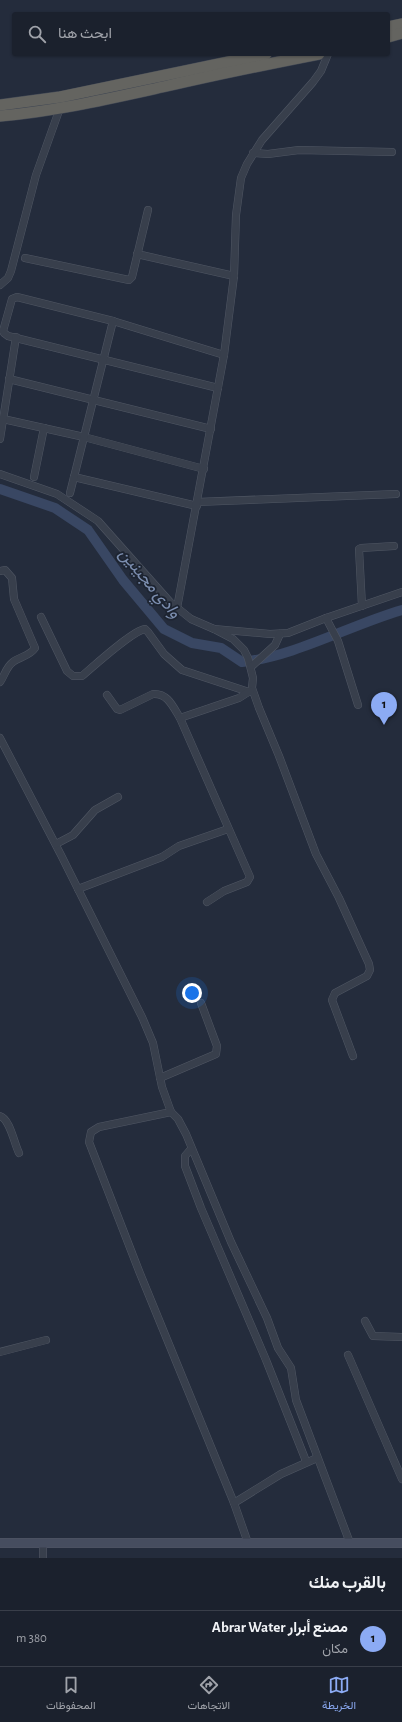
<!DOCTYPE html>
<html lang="ar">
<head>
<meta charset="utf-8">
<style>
  body { margin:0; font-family:"Alegreya Sans",Vazirmatn,sans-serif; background:#282e39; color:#f1f3f6; direction:rtl }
  .you { position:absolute; left:192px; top:993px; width:14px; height:14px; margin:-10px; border:3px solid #fff; border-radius:50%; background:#1a73e8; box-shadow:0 0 0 6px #1a73e833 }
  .badge { display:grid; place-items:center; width:26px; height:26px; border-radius:50%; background:#8cabf4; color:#111; font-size:13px; font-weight:700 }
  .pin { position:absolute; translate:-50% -33px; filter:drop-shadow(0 1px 2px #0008) }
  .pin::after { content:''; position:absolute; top:21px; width:14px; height:12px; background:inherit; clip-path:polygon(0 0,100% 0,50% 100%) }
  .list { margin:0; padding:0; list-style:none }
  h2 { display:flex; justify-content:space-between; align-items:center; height:52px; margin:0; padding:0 16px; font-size:17px }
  h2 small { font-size:13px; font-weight:400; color:#a0a3aa }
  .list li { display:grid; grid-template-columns:26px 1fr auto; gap:12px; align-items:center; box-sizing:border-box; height:56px; padding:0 16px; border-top:1px solid #393e49 }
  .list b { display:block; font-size:15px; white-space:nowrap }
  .list p { margin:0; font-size:13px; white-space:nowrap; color:#a0a3aa }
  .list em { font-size:13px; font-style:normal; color:#a0a3aa }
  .icon { flex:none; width:22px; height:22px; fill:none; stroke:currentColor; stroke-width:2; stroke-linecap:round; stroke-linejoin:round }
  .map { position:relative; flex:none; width:402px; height:1558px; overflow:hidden; direction:ltr }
  .search { position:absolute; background:#1b212d; box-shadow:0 1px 3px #0004; left:12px; right:12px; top:12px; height:44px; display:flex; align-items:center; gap:10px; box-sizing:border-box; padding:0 14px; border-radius:4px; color:#a0a3aa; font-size:15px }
  .sheet { height:108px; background:#1b212d }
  nav { display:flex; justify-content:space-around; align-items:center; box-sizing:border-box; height:56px; border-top:1px solid #393e49; background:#1b212d; font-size:11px; color:#a0a3aa }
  nav a { display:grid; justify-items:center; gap:2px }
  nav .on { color:#8cabf4 }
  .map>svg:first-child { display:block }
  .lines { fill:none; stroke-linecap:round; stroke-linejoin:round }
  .river { stroke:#394763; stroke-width:10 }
  .minor-casing { stroke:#505764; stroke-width:8 }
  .secondary-casing { stroke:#505764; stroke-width:10 }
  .trunk-casing { stroke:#404754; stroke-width:12 }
  .minor { stroke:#383f4c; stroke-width:7 }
  .secondary { stroke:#464d5f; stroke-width:9 }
  .trunk { stroke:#646460; stroke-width:11 }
  .labels { text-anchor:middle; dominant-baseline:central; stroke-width:3.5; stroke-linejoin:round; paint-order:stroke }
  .water-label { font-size:17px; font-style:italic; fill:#7c8eaf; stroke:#1d2431 }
</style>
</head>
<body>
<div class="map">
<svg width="402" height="1558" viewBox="0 0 402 1558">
  <rect width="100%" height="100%" fill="#242c3c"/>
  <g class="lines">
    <path class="river" d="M0,489L55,508L88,530L123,580L164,629L192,643L221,648L242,662C296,656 350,625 402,610"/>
    <g class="minor-casing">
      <g id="minor">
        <path d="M253,153L268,154L299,150L392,152"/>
        <path d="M137,254L234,276"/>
        <path d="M25,258L129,280L132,277L148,210"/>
        <path d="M0,285L8,278L11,271L36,175L60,108"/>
        <path d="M9,379L211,429"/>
        <path d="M218,388L8,336L4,333L3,331L12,299L17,297L113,321L224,355"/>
        <path d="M3,419L84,437L204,469"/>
        <path d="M0,439L16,337"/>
        <path d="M0,474L57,494L98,521L170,602L191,619L214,629L270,634L288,633L326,618L402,592"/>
        <path d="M34,477L44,428"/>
        <path d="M74,477L197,506"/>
        <path d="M70,493L113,321"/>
        <path d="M197,502L396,494"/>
        <path d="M0,571L5,570L12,578L14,599L35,648C30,656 19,657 13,662C6,667 5,675 0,682"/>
        <path d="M362,606L359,549L361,548L394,546"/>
        <path d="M177,608L224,355L234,276L236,215L241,178L247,164L262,140L313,82L321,71L328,54"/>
        <path d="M41,617L67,671L73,676H82C94,666 132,631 145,629L148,632L164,654L182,670L249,692"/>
        <path d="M326,618L338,641L358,705"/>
        <path d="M214,629L233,639L244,650L248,658L253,678L252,688L259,708L279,756L316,854L339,898L369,964L370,970L367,976L335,993L332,1000L353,1056"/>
        <path d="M252,666L275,645L280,634"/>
        <path d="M107,695L117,709L120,710L153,694C168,693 173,707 180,718L250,877L247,882L224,891L207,902"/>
        <path d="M180,718L239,698L250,691"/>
        <path d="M0,738L61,855L142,1017L153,1043L162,1087L171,1112L178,1119L186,1134L231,1242L267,1318L278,1348L291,1368L296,1400L350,1543"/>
        <path d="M56,844L73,835L95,810L118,797"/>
        <path d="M78,889L162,857L179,846L228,829"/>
        <path d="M160,1078L216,1054L217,1046L201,1003"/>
        <path d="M171,1112L99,1127L91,1132L89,1142L139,1271L234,1503L248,1543"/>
        <path d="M0,1116C10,1119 14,1143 19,1153"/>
        <path d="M191,1149L185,1156V1166L201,1208L266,1360L306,1461"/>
        <path d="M365,1321L373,1336L402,1337"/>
        <path d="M0,1352L46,1340"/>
        <path d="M348,1355L402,1479"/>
        <path d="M234,1503L281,1474L317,1458"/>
        <path d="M43,1544V1558"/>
      </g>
    </g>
    <g class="secondary-casing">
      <path id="secondary" d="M0,1543H402"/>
    </g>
    <g class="trunk-casing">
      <g id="trunk">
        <path d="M388,27L402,24"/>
        <path d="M388,37L402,33"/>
        <path d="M0,105L60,97L266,54"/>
        <path d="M0,116C57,111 112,98 167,86C218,74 268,64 319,54"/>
      </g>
    </g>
    <use href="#minor" class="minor"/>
    <use href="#secondary" class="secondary"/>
    <use href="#trunk" class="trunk"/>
  </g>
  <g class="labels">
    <g class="water-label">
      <text transform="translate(150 583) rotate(50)">وادي مجينين</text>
    </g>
  </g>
</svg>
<div class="you"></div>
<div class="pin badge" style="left:384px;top:725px">1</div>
<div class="search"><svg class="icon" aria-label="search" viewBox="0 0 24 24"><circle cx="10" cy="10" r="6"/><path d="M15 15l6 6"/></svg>ابحث هنا</div>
</div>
<section class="sheet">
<h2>بالقرب منك<small></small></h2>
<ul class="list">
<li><span class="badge">1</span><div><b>مصنع أبرار Abrar Water</b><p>مكان</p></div><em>380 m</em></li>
</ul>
</section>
<nav>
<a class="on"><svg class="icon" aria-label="map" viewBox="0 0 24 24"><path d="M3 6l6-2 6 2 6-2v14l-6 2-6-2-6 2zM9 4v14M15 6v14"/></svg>الخريطة</a>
<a><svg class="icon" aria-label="directions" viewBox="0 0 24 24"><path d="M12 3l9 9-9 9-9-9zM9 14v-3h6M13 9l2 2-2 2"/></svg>الاتجاهات</a>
<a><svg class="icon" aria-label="saved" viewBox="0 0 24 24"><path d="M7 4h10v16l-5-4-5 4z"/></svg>المحفوظات</a>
</nav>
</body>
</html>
